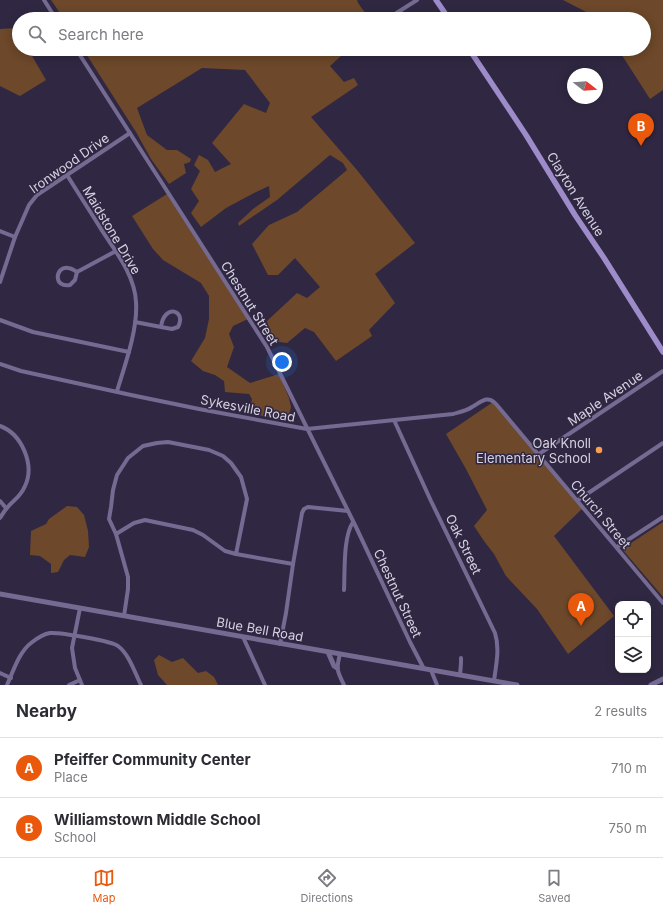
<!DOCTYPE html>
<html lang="en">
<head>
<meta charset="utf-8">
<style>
  body { margin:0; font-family:Inter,sans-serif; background:#f7f7f7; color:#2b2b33 }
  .controls { position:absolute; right:12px; bottom:12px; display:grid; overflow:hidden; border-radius:8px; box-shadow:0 2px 10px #0003 }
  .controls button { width:36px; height:36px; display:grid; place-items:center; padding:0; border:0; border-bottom:1px solid #e1e1e2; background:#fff; color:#2b2b33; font:20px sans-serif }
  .compass { position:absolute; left:567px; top:68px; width:36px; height:36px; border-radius:50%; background:#fff; box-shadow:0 2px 10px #0003; rotate:107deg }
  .you { position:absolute; left:282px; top:362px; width:14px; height:14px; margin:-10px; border:3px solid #fff; border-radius:50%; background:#1a73e8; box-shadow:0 0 0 6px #1a73e833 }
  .badge { display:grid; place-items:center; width:26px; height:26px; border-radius:50%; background:#ea580c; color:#fff; font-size:13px; font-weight:700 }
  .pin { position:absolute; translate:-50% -33px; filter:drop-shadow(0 1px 2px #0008) }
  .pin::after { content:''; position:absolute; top:21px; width:14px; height:12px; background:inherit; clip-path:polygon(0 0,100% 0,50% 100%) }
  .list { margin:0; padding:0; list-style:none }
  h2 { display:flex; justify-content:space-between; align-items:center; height:52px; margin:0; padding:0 16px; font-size:17px }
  h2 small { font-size:13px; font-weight:400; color:#7c7c81 }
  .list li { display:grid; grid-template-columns:26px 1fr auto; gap:12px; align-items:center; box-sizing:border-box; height:60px; padding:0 16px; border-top:1px solid #e1e1e2 }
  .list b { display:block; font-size:15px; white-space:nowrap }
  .list p { margin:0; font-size:13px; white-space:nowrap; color:#7c7c81 }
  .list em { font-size:13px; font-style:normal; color:#7c7c81 }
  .icon { flex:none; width:22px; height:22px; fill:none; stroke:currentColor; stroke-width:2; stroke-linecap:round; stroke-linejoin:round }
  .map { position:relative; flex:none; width:663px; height:685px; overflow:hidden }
  .search { position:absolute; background:#fff; box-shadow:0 2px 10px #0003; left:12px; right:12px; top:12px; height:44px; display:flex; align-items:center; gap:10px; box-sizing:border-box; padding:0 14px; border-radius:22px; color:#7c7c81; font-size:15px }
  .sheet { height:172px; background:#fff }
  nav { display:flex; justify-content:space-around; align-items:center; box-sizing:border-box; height:56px; border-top:1px solid #e1e1e2; background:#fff; font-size:11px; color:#7c7c81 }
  nav a { display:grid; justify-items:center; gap:2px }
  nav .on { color:#ea580c }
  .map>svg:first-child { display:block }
  .green { fill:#6d482a }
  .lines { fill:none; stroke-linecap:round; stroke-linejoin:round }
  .minor { stroke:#756a91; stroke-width:4 }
  .tertiary { stroke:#756a91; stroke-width:5 }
  .secondary { stroke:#9e8bca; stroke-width:5.5 }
  .poi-dot { fill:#fb9e50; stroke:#302842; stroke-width:1.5 }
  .labels { text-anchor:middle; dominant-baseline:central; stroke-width:3; stroke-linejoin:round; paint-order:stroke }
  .street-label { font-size:13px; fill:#d5d1e2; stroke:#302842 }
  .poi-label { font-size:13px; fill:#d5d1e2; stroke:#302842; text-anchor:end }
</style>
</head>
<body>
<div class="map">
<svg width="663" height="685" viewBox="0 0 663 685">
  <rect width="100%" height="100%" fill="#302842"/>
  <g class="green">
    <path d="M51,0H357C359,7 366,11 368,19H64Z"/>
    <path d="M563,0H663V90L650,99L618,49H644V19H597L596,17Z"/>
    <path d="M16,28L19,34V49H28L46,80L20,96L0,86V29Z"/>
    <path d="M83,49H342L341,56L330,66L344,82L354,78L358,85L311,117L357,170L415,243L375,274L395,303L369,330L372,336L336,361L314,332L305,328L287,343L272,341L267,321L297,293L307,298L320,287L295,258L278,275H268L252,244L269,225L297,212L347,170L343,163L330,155L277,200L239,226L238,223L253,209L270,197L269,186L254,193L226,208L201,227L191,213L199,201L191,189L200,171L194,165L199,155L208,160L215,172L231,164L212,143L244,104L266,113L270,103L245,70L202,68L137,108L147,135L167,150H177L191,159L190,162L184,164L186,173L169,184L151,159L136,132Z"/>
    <path d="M167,194C193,236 221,277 248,319L233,326L229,334L234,347L227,367L250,383L279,374L289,398L291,407L288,419L281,420L249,413L252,399L249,394L225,392L224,381L215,375L203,371L191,361L205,338L209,319V296L201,283L163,260L153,249L132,216Z"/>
    <path d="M493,402L584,507L554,536L614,616L568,654L537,609L506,576L494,554L484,541L474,526L487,510L466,469L446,434Z"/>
    <path d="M67,506L77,507L84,515L88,531L89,547L85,557L70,555L64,560L58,572L51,573V564L40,556L30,555L31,531L46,524L49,519Z"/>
    <path d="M663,522V597L622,549Z"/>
    <path d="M159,655L172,662L183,658L198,673L206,671L214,677L218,685H167L158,675L154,660Z"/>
  </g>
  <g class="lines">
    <g class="minor">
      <path d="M44,0L56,19"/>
      <path d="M387,19L417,0"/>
      <path d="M76,49L267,347L356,527L410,642L424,669"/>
      <path d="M67,175C78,193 90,211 101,229C115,251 135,275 136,302C138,329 125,365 117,391"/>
      <path d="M0,231L15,237"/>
      <path d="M77,272C74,270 71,268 68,268C55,266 53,288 70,285L75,280L77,272L116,251"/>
      <path d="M0,282L15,237L29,205L37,195L130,133"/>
      <path d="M0,320L33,332L129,352"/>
      <path d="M135,322L161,327L172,329L178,327C187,310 164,303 161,327"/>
      <path d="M0,364L21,371L131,395L199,409L307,429L453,414C460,412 466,411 472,407C480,403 487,394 496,404L663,603"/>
      <path d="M394,420L431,501L495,633C500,649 496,665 494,681"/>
      <path d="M0,426C22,434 35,465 25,486C20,498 14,499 7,508C4,511 2,515 0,518"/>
      <path d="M539,454L663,371"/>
      <path d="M578,500L663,443"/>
      <path d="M0,501L6,508"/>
      <path d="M116,534L134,523L145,520L193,530L203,535L225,551L236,554L293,564"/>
      <path d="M617,547L663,517"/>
      <path d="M344,590C345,571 343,537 353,522"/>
      <path d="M80,608L72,648L75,668L82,685"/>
      <path d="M124,616L128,589V577L116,534L109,519L111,507L113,490L117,475L128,458L143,446L157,443L168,442L209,450L223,456L231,463L241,477L247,499L236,554"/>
      <path d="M243,637L265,685"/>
      <path d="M280,644L286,613L293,564L302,513L304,509L308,507L348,511"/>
      <path d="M340,654C336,669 337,671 344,685"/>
      <path d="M431,670L437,685"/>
      <path d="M0,673L11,678"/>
      <path d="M460,675L461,663V658"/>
      <path d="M7,685C13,672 19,652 31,643C36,639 43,634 50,633C59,632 112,641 118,646C129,654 135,673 141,685"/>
      <path d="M69,685L80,680"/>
    </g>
    <g class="tertiary">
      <path d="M0,594L517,685"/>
      <path d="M328,652L334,666L337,668"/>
      <path d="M651,685L663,679"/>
    </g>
    <g class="secondary">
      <path d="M436,0L449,19"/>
      <path d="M469,49L526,135L575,215L604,258L663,352"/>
    </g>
  </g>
  <circle class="poi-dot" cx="599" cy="450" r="4"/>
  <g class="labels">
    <g class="street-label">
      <text transform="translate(69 163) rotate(-35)">Ironwood Drive</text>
      <text transform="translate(576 194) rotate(58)">Clayton Avenue</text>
      <text transform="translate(112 230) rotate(59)">Maidstone Drive</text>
      <text transform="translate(250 303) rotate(58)">Chestnut Street</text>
      <text transform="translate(605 398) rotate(-34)">Maple Avenue</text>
      <text transform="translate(248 408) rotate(11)">Sykesville Road</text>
      <text transform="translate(601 514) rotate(50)">Church Street</text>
      <text transform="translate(464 544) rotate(64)">Oak Street</text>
      <text transform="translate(398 593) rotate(65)">Chestnut Street</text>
      <text transform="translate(260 629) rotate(10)">Blue Bell Road</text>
    </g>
    <g class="poi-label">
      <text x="591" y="443">Oak Knoll<tspan x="591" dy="15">Elementary School</tspan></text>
    </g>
  </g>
</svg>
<div class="controls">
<button><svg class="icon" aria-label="locate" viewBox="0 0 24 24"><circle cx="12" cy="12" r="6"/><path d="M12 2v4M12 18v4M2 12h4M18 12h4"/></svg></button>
<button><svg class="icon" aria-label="layers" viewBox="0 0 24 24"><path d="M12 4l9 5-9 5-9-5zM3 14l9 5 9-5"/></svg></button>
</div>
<svg class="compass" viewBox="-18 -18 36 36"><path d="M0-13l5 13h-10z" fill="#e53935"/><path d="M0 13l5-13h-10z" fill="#7c7c81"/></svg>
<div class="you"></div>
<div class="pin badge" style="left:581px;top:626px">A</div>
<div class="pin badge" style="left:641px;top:146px">B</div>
<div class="search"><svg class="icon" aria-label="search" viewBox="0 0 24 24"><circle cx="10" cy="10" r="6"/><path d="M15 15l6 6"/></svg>Search here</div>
</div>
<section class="sheet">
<h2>Nearby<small>2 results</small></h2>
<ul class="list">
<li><span class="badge">A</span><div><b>Pfeiffer Community Center</b><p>Place</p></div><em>710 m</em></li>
<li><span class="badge">B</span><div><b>Williamstown Middle School</b><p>School</p></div><em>750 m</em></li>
</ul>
</section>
<nav>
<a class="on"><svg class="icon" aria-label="map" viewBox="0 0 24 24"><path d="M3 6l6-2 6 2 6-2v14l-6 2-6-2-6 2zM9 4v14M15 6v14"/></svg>Map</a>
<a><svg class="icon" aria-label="directions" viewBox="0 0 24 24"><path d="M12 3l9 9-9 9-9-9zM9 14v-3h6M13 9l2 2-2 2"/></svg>Directions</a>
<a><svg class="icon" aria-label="saved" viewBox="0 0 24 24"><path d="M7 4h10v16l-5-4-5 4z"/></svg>Saved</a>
</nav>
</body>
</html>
